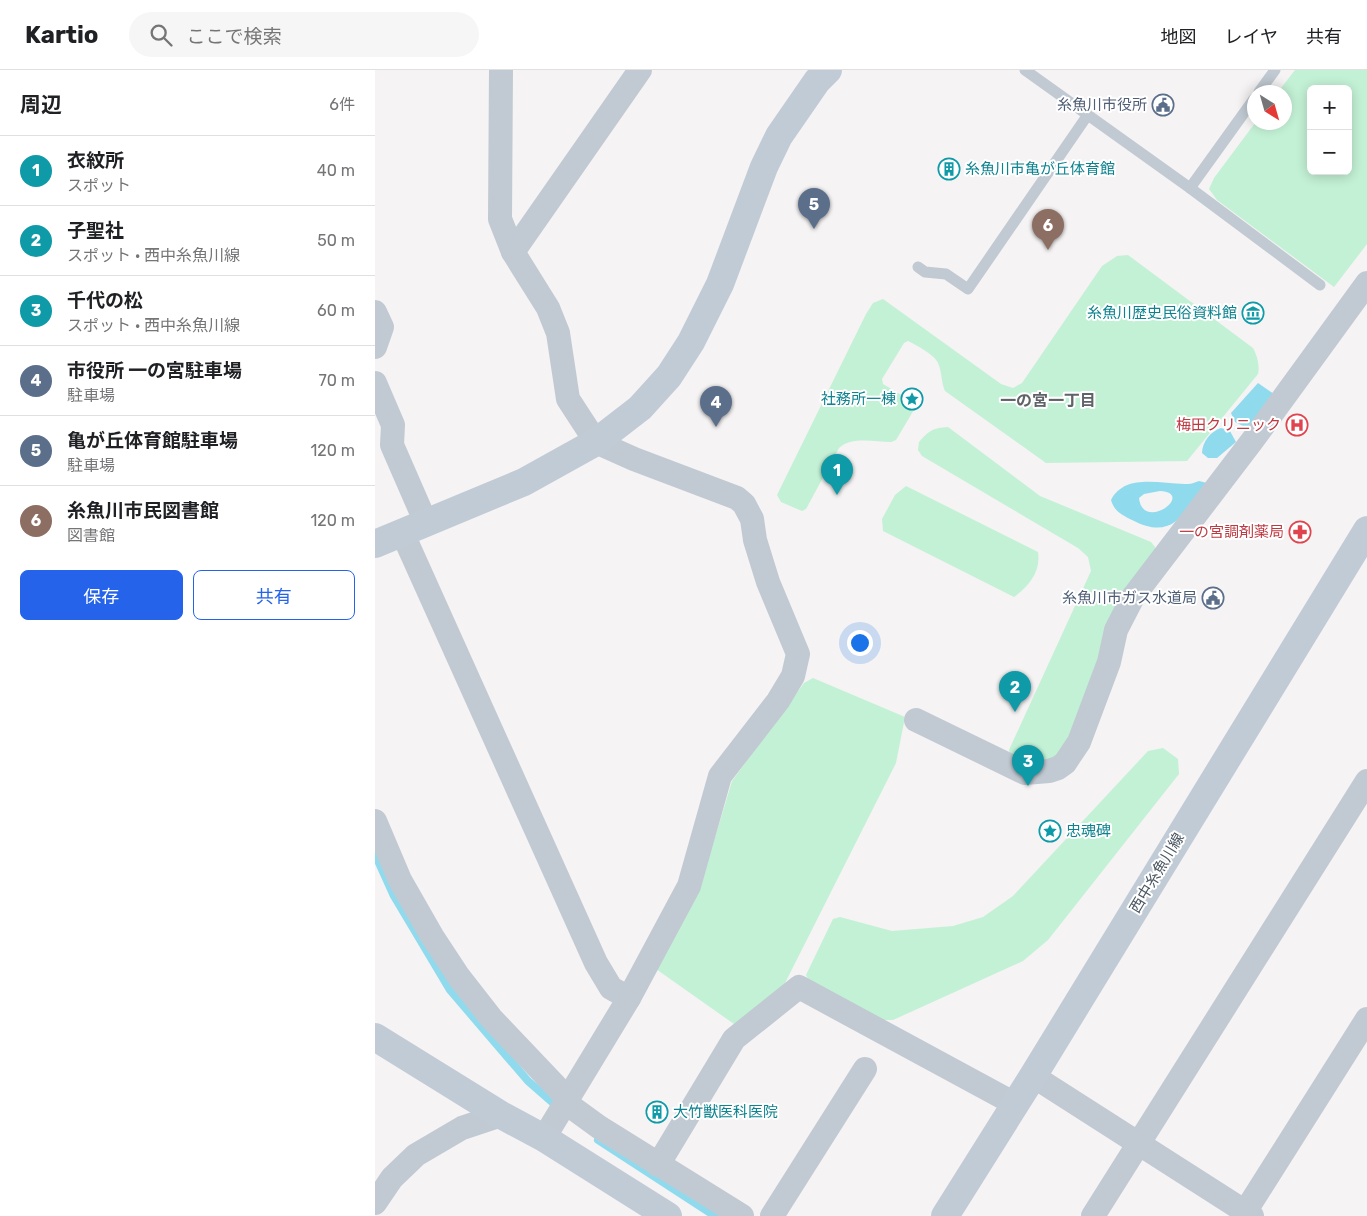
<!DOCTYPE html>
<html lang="ja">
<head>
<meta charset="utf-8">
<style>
  body { margin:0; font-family:Rubik,"Noto Sans JP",sans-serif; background:#f6f6f6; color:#202124 }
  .controls { position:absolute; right:15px; top:15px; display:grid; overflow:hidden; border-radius:8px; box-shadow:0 2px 12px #0003 }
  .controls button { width:45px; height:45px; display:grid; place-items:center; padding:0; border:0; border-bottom:1px solid #e0e0e0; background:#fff; color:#202124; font:25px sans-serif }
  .compass { position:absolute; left:872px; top:15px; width:45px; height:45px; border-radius:50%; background:#fff; box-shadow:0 2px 12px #0003; rotate:143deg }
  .you { position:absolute; left:484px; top:572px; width:18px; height:18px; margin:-12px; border:4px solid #fff; border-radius:50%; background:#1a73e8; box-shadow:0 0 0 8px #1a73e833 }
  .badge { display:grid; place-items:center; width:32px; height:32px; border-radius:50%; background:#2563eb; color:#fff; font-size:16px; font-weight:700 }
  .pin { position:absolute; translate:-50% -41px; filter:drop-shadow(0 1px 2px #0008) }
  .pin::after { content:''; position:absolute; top:26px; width:18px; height:15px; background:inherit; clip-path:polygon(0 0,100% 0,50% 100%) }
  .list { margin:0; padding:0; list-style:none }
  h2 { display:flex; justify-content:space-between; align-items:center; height:65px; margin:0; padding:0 20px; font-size:21px }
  h2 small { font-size:16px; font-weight:400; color:#757577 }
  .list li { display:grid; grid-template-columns:32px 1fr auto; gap:15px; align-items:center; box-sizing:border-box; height:70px; padding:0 20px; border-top:1px solid #e0e0e0 }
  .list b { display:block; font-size:19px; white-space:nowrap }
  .list p { margin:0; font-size:16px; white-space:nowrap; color:#757577 }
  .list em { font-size:16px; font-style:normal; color:#757577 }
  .actions { display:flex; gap:10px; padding:15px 20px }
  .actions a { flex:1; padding:11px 0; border:1px solid #2563eb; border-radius:8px; text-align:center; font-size:18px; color:#2563eb }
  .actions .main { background:#2563eb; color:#fff }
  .icon { flex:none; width:28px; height:28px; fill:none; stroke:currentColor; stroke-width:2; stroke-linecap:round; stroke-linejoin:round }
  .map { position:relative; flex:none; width:992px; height:1146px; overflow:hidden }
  header { display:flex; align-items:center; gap:30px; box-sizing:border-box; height:70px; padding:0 25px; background:#fff; border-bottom:1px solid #e0e0e0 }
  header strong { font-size:24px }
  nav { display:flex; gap:28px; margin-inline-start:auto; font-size:18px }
  .search { width:350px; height:45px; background:#f6f6f6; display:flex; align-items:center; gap:12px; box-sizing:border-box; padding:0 18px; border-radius:28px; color:#757577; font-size:19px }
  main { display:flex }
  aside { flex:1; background:#fff }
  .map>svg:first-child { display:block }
  .green { fill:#c3f1d5; fill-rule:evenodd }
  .water { fill:#90daee; fill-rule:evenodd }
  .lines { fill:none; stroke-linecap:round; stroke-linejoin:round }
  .stream { stroke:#90daee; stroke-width:8 }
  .lane { stroke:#c1cad2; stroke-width:11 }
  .street { stroke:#c1cad2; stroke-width:24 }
  .secondary { stroke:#c1cbd6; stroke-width:28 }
  .labels { text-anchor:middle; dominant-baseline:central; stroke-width:4; stroke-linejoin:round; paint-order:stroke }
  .service-label { font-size:15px; fill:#4e5e75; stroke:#fff; text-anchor:end }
  .culture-label { font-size:15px; fill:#0d838f; stroke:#fff; text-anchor:start }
  .health-label { font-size:15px; fill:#be3a42; stroke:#fff; text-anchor:end }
  .street-label { font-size:15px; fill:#4a5661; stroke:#fff }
  .neighbourhood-label { font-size:16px; font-weight:bold; fill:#5f6368; stroke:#fff }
</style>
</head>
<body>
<header>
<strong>Kartio</strong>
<div class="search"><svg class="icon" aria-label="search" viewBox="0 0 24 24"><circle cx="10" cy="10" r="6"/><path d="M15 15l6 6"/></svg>ここで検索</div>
<nav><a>地図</a><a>レイヤ</a><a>共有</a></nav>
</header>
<main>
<aside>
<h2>周辺<small>6件</small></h2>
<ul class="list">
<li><span class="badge" style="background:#0f9aa8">1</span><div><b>衣紋所</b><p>スポット</p></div><em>40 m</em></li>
<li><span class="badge" style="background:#0f9aa8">2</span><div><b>子聖社</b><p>スポット · 西中糸魚川線</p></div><em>50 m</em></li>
<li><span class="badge" style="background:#0f9aa8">3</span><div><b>千代の松</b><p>スポット · 西中糸魚川線</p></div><em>60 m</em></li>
<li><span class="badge" style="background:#5c6f8a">4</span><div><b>市役所 一の宮駐車場</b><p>駐車場</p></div><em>70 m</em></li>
<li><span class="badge" style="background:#5c6f8a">5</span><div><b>亀が丘体育館駐車場</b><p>駐車場</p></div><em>120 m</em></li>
<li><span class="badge" style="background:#8d6e63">6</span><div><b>糸魚川市民図書館</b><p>図書館</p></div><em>120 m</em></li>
</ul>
<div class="actions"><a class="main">保存</a><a>共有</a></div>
</aside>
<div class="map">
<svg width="992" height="1146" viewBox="0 0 992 1146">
  <rect width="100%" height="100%" fill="#f5f3f3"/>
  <g class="green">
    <path d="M920,0H992V174L959,217L842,130L834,119L839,108L880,53L909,52V22H903ZM936,19H973V101H936Z"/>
    <path d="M753,185L878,278C882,285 885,296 883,304L812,391L671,393L570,321C566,312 567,301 563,293C560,285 541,275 533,271L529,273L507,309L508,314L540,333V338L521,370L516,372C501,372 476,366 464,378L431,439L427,441L406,432L402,425L491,244L498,233L508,229L626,314L638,318L647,313L727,196L742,186Z"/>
    <path d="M573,357L665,426L776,472L780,477L781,483L703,654L680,689L656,694L636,689L634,680L716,501L713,487L703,478L547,386L543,380L544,372C554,361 557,358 573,357Z"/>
    <path d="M531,416L663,482C666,502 654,516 639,527L508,461L507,449L520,425Z"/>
    <path d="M438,608L530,647L521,693L407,919L359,954L281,899L326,814L357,711L429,613Z"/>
    <path d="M788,678L803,689L804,704L673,870L648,891L518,950H507L434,911L431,905L458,849L465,847L517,861L578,856L608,847L638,826L773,681Z"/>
  </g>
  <g class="water">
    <path d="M883,313L899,324L872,358L860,352L856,343Z"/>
    <path d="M846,358L855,361L861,372L842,388H833L827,383C827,372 836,361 846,358Z"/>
    <path d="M824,411L832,413C809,442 799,472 757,450C747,445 739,441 736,430C751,402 787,415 813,414C817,414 820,412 824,411ZM785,421C821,423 768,463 764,428L769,424Z"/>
  </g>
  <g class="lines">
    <g class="stream">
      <path d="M0,784L19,826L75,920L153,1011L185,1039"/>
      <path d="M223,1070L340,1146"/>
    </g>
    <g class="lane">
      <path d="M650,0L815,118L879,29"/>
      <path d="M884,22L900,0"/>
      <path d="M815,118L945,215"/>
      <path d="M543,197L550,202L571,204L593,219L712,46"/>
    </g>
    <g class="street">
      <path d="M126,0L125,149L138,182L173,238L183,263L193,329L221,372L259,389L362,428L369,434L377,449L380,470L393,512L423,584L418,606L403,631L345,706L314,816L254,928L169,1068"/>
      <path d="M138,182L265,0"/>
      <path d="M0,242L7,257L0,277"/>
      <path d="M0,313L18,355L17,375L51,453"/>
      <path d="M27,462L221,893L236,918L254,928"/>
      <path d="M541,650L650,703L674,701L683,698L690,693L704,672L734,592L741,560L758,527L877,371L992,213"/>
      <path d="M0,751L25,810L57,866L84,907L116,948L193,1029"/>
      <path d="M658,1006L877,1146"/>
      <path d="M191,1033L224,1057L367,1146"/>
      <path d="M283,1095L359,969L424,917L640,1034"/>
      <path d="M0,1133L17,1108L41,1085L87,1058L126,1045"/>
      <path d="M870,1142L992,949"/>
      <path d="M397,1146L490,999"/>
      <path d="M718,1146L992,711"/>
    </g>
    <g class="secondary">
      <path d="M0,474L149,412L221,372L265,338L294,306L316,272L345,214L389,97L404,66L442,11L453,0"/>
      <path d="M0,967L126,1045L169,1068L293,1146"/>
      <path d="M570,1146L658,1006L992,460"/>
    </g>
  </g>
  <defs>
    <g id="civic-ring" transform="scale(1.125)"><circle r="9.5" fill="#fff" stroke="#5c6f8a" stroke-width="1.5"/><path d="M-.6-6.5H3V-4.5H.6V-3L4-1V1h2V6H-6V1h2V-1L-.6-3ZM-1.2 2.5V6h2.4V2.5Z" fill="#5c6f8a"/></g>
    <g id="building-ring" transform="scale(1.125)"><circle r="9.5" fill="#fff" stroke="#0f9aa8" stroke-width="1.5"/><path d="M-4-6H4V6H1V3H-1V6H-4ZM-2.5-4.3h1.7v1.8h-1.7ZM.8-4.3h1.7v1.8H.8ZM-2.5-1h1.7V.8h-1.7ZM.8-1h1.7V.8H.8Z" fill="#0f9aa8"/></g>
    <g id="museum-ring" transform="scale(1.125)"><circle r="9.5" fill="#fff" stroke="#0f9aa8" stroke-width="1.5"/><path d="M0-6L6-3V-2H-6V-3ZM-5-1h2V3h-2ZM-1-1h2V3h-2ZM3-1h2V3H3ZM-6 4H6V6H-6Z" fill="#0f9aa8"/></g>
    <g id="sight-ring" transform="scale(1.125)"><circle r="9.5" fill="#fff" stroke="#0f9aa8" stroke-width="1.5"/><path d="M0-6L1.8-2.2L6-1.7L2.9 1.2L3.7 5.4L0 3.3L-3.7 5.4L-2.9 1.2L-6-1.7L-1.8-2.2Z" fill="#0f9aa8"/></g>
    <g id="hospital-ring" transform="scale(1.125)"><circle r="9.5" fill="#fff" stroke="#e0444e" stroke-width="1.5"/><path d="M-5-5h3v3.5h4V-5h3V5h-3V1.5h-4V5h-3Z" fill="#e0444e"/></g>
    <g id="pharmacy-ring" transform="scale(1.125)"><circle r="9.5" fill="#fff" stroke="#e0444e" stroke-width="1.5"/><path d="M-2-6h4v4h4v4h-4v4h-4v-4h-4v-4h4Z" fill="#e0444e"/></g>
  </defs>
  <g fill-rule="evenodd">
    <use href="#civic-ring" x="788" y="35"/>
    <use href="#building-ring" x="574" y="99"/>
    <use href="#museum-ring" x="878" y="243"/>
    <use href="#sight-ring" x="537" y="329"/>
    <use href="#hospital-ring" x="922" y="355"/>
    <use href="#pharmacy-ring" x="925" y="462"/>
    <use href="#civic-ring" x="838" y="528"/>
    <use href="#sight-ring" x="675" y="761"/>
    <use href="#building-ring" x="282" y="1042"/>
  </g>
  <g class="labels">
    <g class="service-label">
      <text x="772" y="35">糸魚川市役所</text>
      <text x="822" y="528">糸魚川市ガス水道局</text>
    </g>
    <g class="culture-label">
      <text x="590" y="99">糸魚川市亀が丘体育館</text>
      <text x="862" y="243" text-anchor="end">糸魚川歴史民俗資料館</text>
      <text x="521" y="329" text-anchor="end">社務所一棟</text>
      <text x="691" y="761">忠魂碑</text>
      <text x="298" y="1042">大竹獣医科医院</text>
    </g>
    <g class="health-label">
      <text x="906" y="355">梅田クリニック</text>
      <text x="909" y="462">一の宮調剤薬局</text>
    </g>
    <g class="street-label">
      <text transform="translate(782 803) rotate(-59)">西中糸魚川線</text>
    </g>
    <g class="neighbourhood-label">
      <text x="673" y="330">一の宮一丁目</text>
    </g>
  </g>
</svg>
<div class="controls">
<button>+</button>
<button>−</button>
</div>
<svg class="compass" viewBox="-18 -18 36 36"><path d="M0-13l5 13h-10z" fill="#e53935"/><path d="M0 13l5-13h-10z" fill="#757577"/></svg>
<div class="you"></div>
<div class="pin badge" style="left:462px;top:425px;background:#0f9aa8">1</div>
<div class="pin badge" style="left:640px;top:642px;background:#0f9aa8">2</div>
<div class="pin badge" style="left:653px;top:716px;background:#0f9aa8">3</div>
<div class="pin badge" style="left:341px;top:357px;background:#5c6f8a">4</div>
<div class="pin badge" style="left:439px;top:159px;background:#5c6f8a">5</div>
<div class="pin badge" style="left:673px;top:180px;background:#8d6e63">6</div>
</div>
</main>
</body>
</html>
